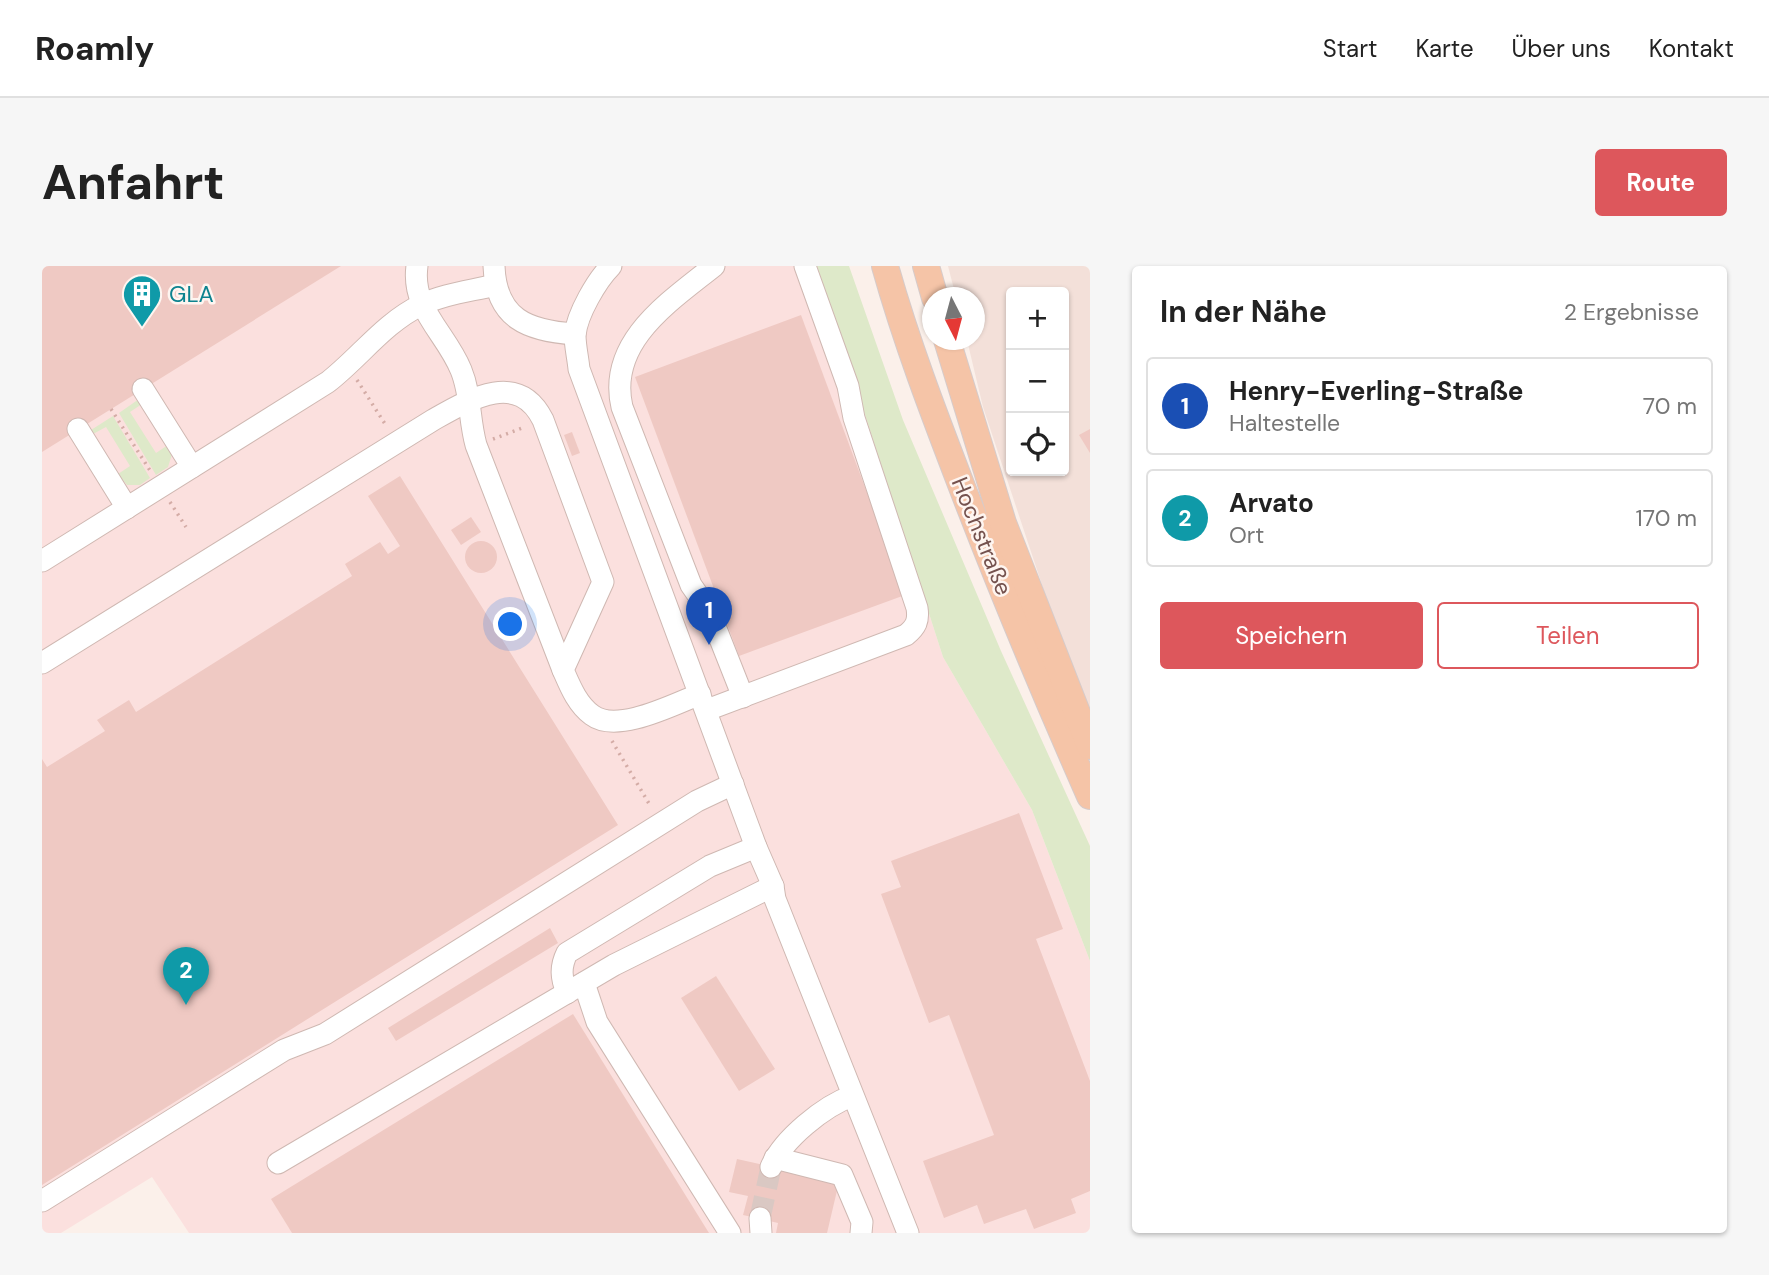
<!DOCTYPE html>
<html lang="de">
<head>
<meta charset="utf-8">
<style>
  body { margin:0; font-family:"DM Sans",sans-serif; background:#f6f6f6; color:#222 }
  .controls { position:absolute; right:21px; top:21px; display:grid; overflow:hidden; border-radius:7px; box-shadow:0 2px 5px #0004 }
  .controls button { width:63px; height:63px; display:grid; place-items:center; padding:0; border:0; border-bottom:2px solid #e0e0e0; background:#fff; color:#222; font:35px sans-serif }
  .compass { position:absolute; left:880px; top:21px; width:63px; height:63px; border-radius:50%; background:#fff; box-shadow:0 2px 5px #0004; rotate:174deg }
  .you { position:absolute; left:469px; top:359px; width:24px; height:24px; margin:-18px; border:5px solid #fff; border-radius:50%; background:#1a73e8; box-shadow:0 0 0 10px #1a73e833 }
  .badge { display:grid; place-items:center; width:46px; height:46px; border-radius:50%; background:#dd575c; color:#fff; font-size:23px; font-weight:700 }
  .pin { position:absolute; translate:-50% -58px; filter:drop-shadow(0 2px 4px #0008) }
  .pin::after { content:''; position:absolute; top:37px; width:24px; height:21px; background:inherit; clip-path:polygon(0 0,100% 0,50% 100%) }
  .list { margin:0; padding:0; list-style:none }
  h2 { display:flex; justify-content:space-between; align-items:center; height:91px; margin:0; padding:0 28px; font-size:30px }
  h2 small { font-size:23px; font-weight:400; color:#767676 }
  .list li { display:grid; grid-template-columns:46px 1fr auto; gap:21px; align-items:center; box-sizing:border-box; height:98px; margin:0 14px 14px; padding:0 14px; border:2px solid #e0e0e0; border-radius:7px }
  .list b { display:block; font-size:26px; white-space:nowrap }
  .list p { margin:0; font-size:23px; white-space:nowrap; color:#767676 }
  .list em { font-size:23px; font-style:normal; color:#767676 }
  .actions { display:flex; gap:14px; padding:21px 28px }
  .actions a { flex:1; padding:16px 0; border:2px solid #dd575c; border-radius:7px; text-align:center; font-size:24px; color:#dd575c }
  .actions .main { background:#dd575c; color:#fff }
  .icon { flex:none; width:38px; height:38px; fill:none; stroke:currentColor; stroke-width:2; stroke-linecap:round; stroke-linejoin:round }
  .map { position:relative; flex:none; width:1048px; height:967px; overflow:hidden; border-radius:7px }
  header { display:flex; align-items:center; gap:42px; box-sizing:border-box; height:98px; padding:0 35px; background:#fff; border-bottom:2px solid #e0e0e0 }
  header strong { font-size:33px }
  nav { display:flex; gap:38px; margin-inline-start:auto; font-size:24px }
  .intro { display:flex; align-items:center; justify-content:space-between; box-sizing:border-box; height:168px; padding:0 42px }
  h1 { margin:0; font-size:49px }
  .button { padding:18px 32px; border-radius:7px; background:#dd575c; color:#fff; font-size:24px; font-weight:700 }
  main { display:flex; gap:42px; padding:0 42px }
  aside { flex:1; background:#fff; border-radius:7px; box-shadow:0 2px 5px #0004 }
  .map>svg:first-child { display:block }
  .residential { fill:#f3e0d9; fill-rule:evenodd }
  .commercial { fill:#fbe0de }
  .grass { fill:#dee9c9 }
  .building { fill:#efc9c3 }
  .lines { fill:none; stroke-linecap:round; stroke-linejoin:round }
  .minor-tunnel { stroke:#dac8c3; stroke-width:21; stroke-dasharray:21 10; stroke-linecap:butt }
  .minor-casing { stroke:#cfb8b2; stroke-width:23 }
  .major-casing { stroke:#d6cbca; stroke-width:28 }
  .path { stroke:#d4aca6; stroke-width:3.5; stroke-dasharray:2 5; stroke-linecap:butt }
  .minor { stroke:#fff; stroke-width:21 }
  .major { stroke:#f5c4a7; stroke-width:26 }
  .labels { text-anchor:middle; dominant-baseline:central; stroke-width:5; stroke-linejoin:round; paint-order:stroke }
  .culture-label { font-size:23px; fill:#0d838f; stroke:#fef5f0; text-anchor:start }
  .street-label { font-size:23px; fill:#75524e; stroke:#fef5f0 }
</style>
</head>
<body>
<header>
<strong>Roamly</strong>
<nav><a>Start</a><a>Karte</a><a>Über uns</a><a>Kontakt</a></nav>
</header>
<div class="intro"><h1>Anfahrt</h1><a class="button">Route</a></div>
<main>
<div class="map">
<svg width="1048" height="967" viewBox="0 0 1048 967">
  <rect width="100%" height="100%" fill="#fbf0ea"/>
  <path class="residential" d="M906,0H1048V455L1009,346L941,141L925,74H932V32L914,31ZM969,26H1022V205H969Z"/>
  <path class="commercial" d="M0,0H775L901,391L990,544L1048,695V967H147L110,911L19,967H0Z"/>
  <g class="grass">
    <path d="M775,0H807L861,154L959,385L1048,580V695L990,544L901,391Z"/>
    <path d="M97,133L100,138L88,146L114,187L126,179L130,188L126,201L114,209L77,147Z"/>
    <path d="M71,150L108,212L98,219H85L76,208L88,200L64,161L51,168L49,164Z"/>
  </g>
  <g class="building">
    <path d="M0,0H299L0,186Z"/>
    <path d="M759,49L863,329L697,390L593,111Z"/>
    <path d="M1048,163V187L1037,169Z"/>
    <path d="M530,166L538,187L530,190L522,169Z"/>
    <path d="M358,210L576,559L0,919V493L5,501L63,465L55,454L87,434L94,446L310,310L303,298L338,276L346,288L358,280L326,230Z"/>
    <path d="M429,251L439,266L419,279L409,264Z"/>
    <circle cx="439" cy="291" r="16"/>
    <path d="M977,547L1021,663L994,673L1048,815V925L1029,933L1034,947L992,963L984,943L942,958L935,939L902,952L881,895L952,869L907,749L887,757L839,628L859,621L849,595Z"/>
    <path d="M508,662L516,677L354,775L346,762Z"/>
    <path d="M674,710L733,803L697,825L639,732Z"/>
    <path d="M531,748L667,967H250L229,933Z"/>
    <path d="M695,893L797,916L785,967H734L736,957L701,949L706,930L687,926Z"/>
  </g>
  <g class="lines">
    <path class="minor-tunnel" d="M718,952L729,901"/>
    <g class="minor-casing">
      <g id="minor">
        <path d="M375,0C369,43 404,67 419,104C429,128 427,154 434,179L521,404"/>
        <path d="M452,0C454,53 486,65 533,68"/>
        <path d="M569,0C555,14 535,48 533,69C533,80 536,92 537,103L714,581L731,620L733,633L866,967"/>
        <path d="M672,0C627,36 565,76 580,141L649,319L667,345L701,431"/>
        <path d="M101,123L150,201"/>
        <path d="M36,163L85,242"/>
        <path d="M0,295L286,116C318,91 342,57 379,39C401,28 429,25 453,19"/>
        <path d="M0,397L391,154C428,133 476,104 501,154L561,316L521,404C528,420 535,438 550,449C575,468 632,438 658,428"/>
        <path d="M665,444L864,369C874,361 877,355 875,342L812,152L806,120L763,0"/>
        <path d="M542,717L555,756L688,967"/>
        <path d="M525,727C519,712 518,701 525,687L668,600L714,581"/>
        <path d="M733,892L800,909L820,956L819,967"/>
        <path d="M236,897L572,699L731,620"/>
        <path d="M729,901C741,873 782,840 810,830"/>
        <path d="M0,935L242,784L283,768L655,535L691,518"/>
        <path d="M718,952L719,967"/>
      </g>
    </g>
    <g class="major-casing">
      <g id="major">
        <path d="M843,0C864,75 892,148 920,221C960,325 1003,428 1048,530"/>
        <path d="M884,0L893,32"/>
        <path d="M905,74L961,257L1048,480"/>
      </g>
    </g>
    <g class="path">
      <path d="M315,114L345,161"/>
      <path d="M69,143L109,206"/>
      <path d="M451,173L483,161"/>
      <path d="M128,236L144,261"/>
      <path d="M570,475L609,541"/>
    </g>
    <use href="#minor" class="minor"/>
    <use href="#major" class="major"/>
  </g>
  <defs>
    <g id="building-pin" transform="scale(2.0125)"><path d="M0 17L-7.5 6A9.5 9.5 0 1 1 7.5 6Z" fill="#0f9aa8" stroke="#fef5f0"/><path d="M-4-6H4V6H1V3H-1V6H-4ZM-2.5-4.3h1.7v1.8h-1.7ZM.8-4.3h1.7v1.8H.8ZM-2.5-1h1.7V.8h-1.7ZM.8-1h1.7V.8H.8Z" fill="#fff"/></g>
  </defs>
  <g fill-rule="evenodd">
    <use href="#building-pin" x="100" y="28"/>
  </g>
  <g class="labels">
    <g class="culture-label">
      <text x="127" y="28">GLA</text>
    </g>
    <g class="street-label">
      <text transform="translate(940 270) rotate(68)">Hochstraße</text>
    </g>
  </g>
</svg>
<div class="controls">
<button>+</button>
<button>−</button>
<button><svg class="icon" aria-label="locate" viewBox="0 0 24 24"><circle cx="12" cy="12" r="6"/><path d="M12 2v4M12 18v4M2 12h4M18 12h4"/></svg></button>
</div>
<svg class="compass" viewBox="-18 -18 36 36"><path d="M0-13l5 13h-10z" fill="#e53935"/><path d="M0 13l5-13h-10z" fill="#767676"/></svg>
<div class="you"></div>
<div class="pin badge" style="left:667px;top:379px;background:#1a4fb4">1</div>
<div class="pin badge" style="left:144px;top:739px;background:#0f9aa8">2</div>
</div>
<aside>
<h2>In der Nähe<small>2 Ergebnisse</small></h2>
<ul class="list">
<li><span class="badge" style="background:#1a4fb4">1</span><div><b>Henry-Everling-Straße</b><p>Haltestelle</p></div><em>70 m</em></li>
<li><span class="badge" style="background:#0f9aa8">2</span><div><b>Arvato</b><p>Ort</p></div><em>170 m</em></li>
</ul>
<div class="actions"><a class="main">Speichern</a><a>Teilen</a></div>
</aside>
</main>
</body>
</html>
